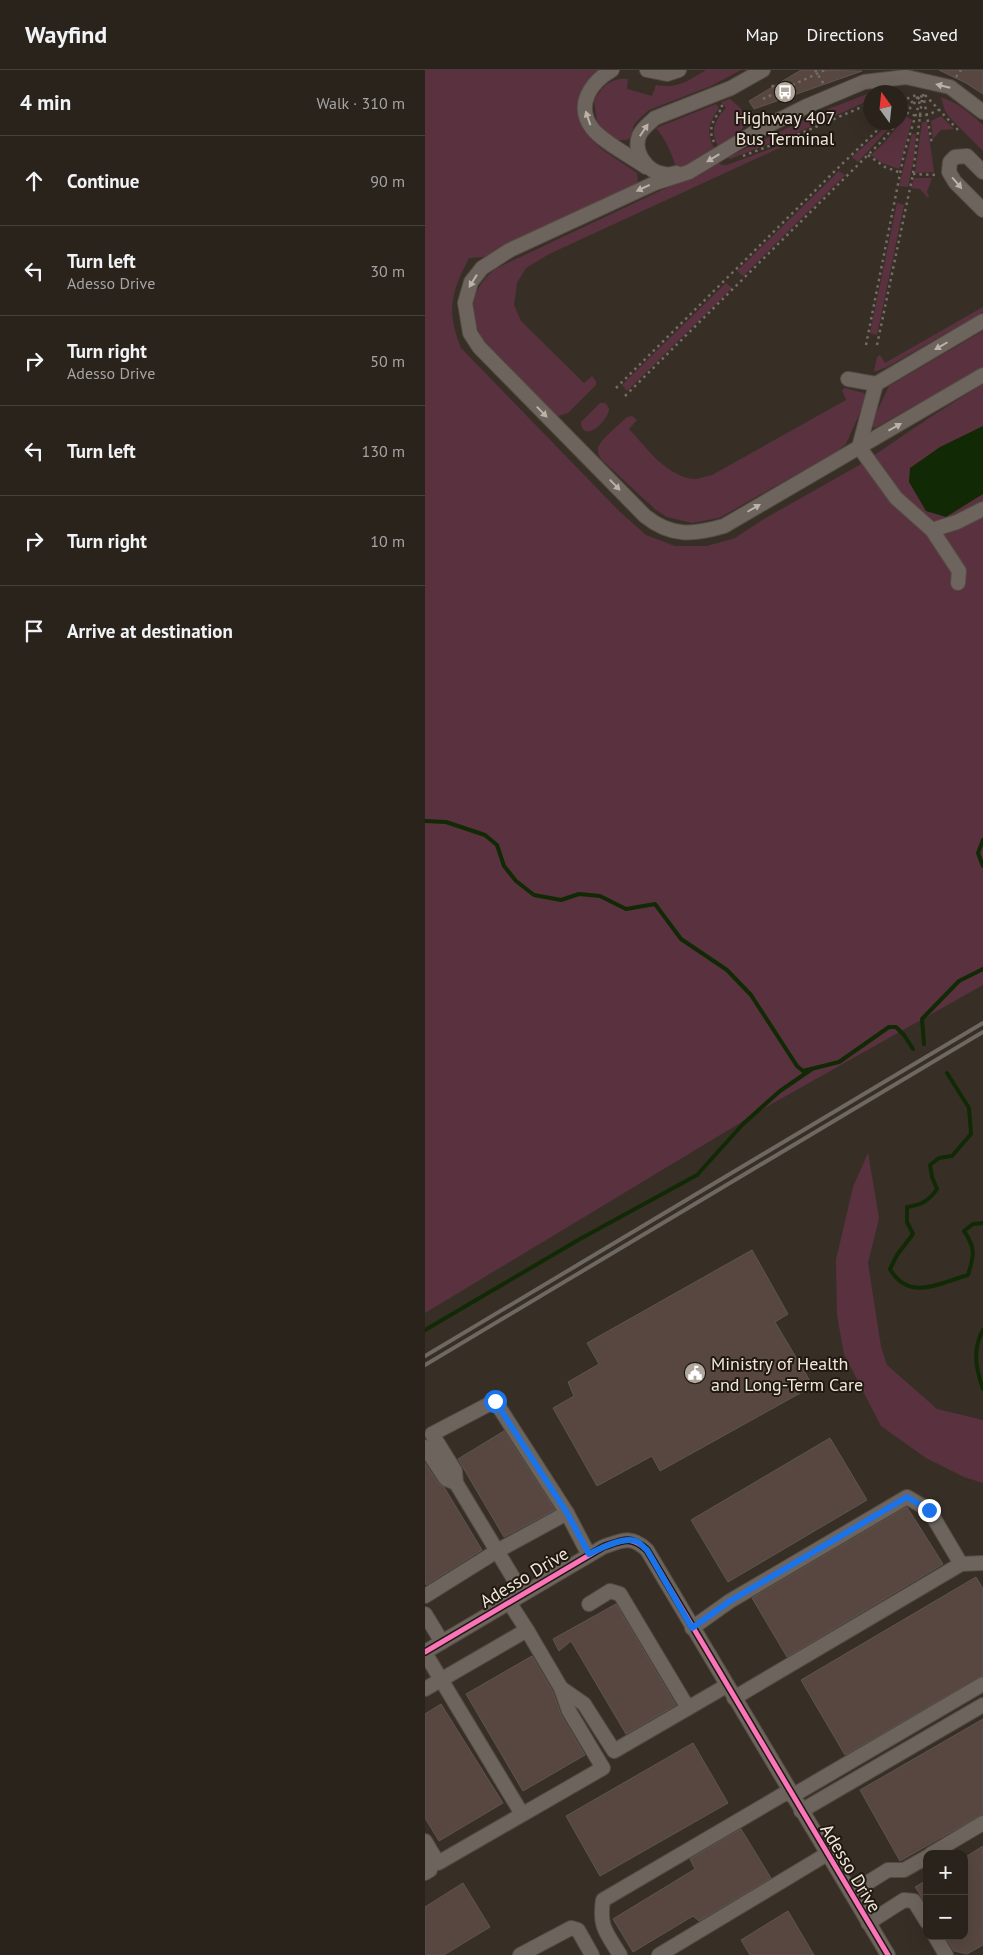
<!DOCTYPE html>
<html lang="en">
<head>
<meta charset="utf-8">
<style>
  body { margin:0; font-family:"PT Sans",sans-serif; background:#312b25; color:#f1f3f6 }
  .controls { position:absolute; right:15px; bottom:15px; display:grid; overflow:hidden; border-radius:10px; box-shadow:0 5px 20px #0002 }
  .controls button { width:45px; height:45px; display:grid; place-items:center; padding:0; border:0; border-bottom:1px solid #45403b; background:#29231c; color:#f1f3f6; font:25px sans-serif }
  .compass { position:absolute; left:438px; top:15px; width:45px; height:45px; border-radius:50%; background:#29231c; box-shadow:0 5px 20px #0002; rotate:345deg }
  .stop { position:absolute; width:15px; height:15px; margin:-11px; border:4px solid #1a73e8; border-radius:50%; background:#fff }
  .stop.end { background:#1a73e8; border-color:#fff; box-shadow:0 1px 5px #0008 }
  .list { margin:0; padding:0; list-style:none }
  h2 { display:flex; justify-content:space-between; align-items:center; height:65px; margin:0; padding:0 20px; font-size:21px }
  h2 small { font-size:16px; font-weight:400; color:#a5a4a3 }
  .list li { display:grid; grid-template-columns:32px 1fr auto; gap:15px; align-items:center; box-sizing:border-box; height:90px; padding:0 20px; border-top:1px solid #45403b }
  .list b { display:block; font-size:19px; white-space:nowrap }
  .list p { margin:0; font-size:16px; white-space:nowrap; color:#a5a4a3 }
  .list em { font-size:16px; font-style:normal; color:#a5a4a3 }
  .icon { flex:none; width:28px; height:28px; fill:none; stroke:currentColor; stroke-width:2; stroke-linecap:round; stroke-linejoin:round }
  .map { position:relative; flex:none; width:558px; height:1885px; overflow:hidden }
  header { display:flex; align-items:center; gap:30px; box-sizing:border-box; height:70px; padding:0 25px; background:#29231c; border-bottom:1px solid #45403b }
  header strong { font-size:24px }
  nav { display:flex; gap:28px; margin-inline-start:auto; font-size:18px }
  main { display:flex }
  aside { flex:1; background:#29231c }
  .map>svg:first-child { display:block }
  .green { fill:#5a323f }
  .water { fill:#112a05 }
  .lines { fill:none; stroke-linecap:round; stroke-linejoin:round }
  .stream { stroke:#112a05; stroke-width:4 }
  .building { fill:#574740; stroke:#5e5550 }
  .minor-casing { stroke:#544c44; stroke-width:16 }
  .path { stroke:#736d66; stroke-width:2.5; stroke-dasharray:2.5 4; stroke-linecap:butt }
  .minor { stroke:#6d655d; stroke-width:14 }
  .rail { stroke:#6e6862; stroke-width:4 }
  .cycleway-casing { stroke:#201911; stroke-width:8 }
  .cycleway { stroke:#fb73b8; stroke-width:5 }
  .oneway { fill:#bcb2a9 }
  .route { stroke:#1a73e8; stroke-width:6 }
  .labels { text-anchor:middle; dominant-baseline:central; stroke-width:4; stroke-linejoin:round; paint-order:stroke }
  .poi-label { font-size:18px; fill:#f0e6db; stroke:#201911 }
  .street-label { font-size:18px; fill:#f0e6db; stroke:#201911 }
</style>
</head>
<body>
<header>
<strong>Wayfind</strong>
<nav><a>Map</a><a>Directions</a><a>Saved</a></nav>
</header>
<main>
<aside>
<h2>4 min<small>Walk · 310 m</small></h2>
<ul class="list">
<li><svg class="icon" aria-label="ahead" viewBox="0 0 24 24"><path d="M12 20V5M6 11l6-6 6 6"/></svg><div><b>Continue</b></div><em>90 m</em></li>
<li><svg class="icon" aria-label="left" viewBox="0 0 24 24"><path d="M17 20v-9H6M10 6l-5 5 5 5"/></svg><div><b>Turn left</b><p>Adesso Drive</p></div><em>30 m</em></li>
<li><svg class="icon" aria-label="right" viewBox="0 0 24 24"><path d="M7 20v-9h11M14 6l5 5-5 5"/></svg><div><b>Turn right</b><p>Adesso Drive</p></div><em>50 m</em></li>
<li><svg class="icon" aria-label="left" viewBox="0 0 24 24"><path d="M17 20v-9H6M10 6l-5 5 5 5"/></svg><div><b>Turn left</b></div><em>130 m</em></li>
<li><svg class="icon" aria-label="right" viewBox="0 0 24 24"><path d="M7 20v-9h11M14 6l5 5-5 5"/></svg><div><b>Turn right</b></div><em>10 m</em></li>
<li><svg class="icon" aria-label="arrive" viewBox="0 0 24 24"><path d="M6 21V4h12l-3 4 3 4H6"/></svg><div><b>Arrive at destination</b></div></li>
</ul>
</aside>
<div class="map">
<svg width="558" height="1885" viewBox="0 0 558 1885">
  <rect width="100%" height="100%" fill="#372f26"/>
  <g class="green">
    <path d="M0,0H175C164,8 156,18 154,31C148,68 187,85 212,103L213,112L201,120L59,187L44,188C26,223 21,240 36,278L194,441L221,465L250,476H282L310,468L339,449L436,394L510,344L558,314V915L343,1036L0,1243Z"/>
    <path d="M281,0H316L286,16L224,40L215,48L209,55L206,67L202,70H192L177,59L172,51L169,31C176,17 186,7 203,9L202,19L227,26L231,15C254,19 262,11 281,0Z"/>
    <path d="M445,23V30L367,65L305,89L303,87L393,43Z"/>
    <path d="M516,27C533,33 545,43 558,55V81L525,48L520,41Z"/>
    <path d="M305,29C319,41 319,39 318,58L311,65L293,76C285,61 290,49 301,38L296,32Z"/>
    <path d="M291,34L294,38C284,52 281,62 289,78L257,98H251C247,83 241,70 231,58Z"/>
    <path d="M481,46L487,50L474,99L457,93L446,85L459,73Z"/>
    <path d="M516,46L529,59L516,60L508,69L506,51Z"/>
    <path d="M497,52H502L509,102L490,103Z"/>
    <path d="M465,53L468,54L433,92L427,87Z"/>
    <path d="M487,64H491L489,87L483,117L474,116Z"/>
    <path d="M361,73V75L124,184L101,198L92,213L89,235L96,251L159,313L167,306L171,311V315L143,343L133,346L129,343L59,271C42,243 44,221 70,199L294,93L297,95H302Z"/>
    <path d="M414,101L420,105L318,206L312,201Z"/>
    <path d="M489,108H507L502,122L504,127L503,128L495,119L486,118Z"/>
    <path d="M472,133L479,135L452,265L445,263Z"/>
    <path d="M301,213L307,218L202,321L197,315Z"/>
    <path d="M558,237V242L462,297L449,302L452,287L455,285L460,293Z"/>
    <path d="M558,261V297L450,358L446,354L464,316Z"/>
    <path d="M420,318L439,323L442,327L421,374L411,382L294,448L267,453L242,447L231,440L177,390C175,387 172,383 173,378C175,370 195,354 202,347L207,346L212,350L204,359C222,378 243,409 272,409C277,408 282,406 287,405L421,330L417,320Z"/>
    <path d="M175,333H180L184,338C185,350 157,375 156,352Z"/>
    <path d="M443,1083L454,1148L443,1193L456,1277L462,1295L512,1339L558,1350V1413L539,1407L501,1388L456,1356L419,1284L412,1245L411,1190L428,1117Z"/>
  </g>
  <path class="water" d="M558,356V424L521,447L501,441L484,412L485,398L515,377Z"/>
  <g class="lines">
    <g class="stream">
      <path d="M0,751L21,752L60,765L72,775L79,796L91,811L109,825L136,830L154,824L175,826L201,839L230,834L256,869L302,900L326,925L372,996L378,1001L414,992L464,957H471L479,965L488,979"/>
      <path d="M558,770L553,783L558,796"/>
      <path d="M499,974L497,949L534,911L558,899"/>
      <path d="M522,1003L544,1038L546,1064L527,1086L514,1088L505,1095L507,1107L512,1119C504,1131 496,1135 482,1137V1152L488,1164L472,1185L465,1199C484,1232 514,1213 543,1205C549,1186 551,1178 539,1161L548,1154L558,1153"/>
      <path d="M0,1260L155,1169L272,1105L318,1054L355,1021L387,999"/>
      <path d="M558,1260C547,1280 551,1299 558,1319"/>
    </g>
  </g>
  <g class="building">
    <path d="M376,0L437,1L329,39L324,31Z"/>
    <path d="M514,0H558V24L541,13Z"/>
    <path d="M327,1180L363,1244L350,1252L388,1316L235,1401L227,1386L172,1416L128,1338L149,1326L143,1312L174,1294L162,1273Z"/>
    <path d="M79,1361L130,1440L79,1467L33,1389Z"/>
    <path d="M405,1368L442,1430L303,1512L266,1450Z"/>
    <path d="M0,1393L14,1414L19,1417L57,1480L1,1515L0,1512Z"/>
    <path d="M482,1437L518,1494L362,1587L327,1528Z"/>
    <path d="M551,1507L558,1519V1605L420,1685L376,1610Z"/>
    <path d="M191,1534L251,1635L201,1664L146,1571L134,1581L128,1569Z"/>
    <path d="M107,1586L128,1622L136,1645L160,1685L98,1721L41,1624Z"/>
    <path d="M16,1634L78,1733L14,1771L0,1748V1644Z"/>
    <path d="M558,1649V1744L475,1791L435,1720Z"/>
    <path d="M268,1673L303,1733L175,1806L141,1746Z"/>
    <path d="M316,1759L346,1808L274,1851L268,1846L208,1882L188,1849L270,1799L265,1789Z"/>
    <path d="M558,1776V1875L542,1884L529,1881L520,1866H539V1788Z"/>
    <path d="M502,1810V1835L490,1817Z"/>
    <path d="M38,1813L65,1857L19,1885H0V1837Z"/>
    <path d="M363,1841L389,1885H325L316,1870Z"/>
  </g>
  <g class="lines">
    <g class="minor-casing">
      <g id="minor">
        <path d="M187,0C166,12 150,35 167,58C176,71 207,87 221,97"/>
        <path d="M222,0L242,4L254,0"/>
        <path d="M558,42L525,17L481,7L439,12L382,36L332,61L264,102L230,113L85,180L57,198L46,212L40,233L45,263L54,277L220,446C246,467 268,465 299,456L558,305"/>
        <path d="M558,102L542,86L530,87L525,92L524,102L530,112L558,140"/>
        <path d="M251,103C247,104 242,105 239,104C222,102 208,82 214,66C217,58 225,53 230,48L306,18L338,0"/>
        <path d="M423,309L451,314L558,251"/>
        <path d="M451,314L434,377L471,428L507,460L532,452L558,439"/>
        <path d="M507,460L534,501L533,513"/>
        <path d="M0,1377L21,1409L31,1413"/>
        <path d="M536,1494L558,1493"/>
        <path d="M98,1524L31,1413L30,1401L7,1364L70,1331L142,1443L164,1485"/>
        <path d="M0,1526L72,1481L142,1443"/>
        <path d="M84,1532L102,1560"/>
        <path d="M164,1534L185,1521L195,1524L263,1638"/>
        <path d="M0,1544L17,1572"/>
        <path d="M267,1558L305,1531L482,1427L504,1440L536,1494L309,1628"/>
        <path d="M0,1582L178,1477C198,1470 206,1465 222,1480L463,1885"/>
        <path d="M0,1583L97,1744"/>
        <path d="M136,1618L159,1634L189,1681L301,1616"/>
        <path d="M0,1619L102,1560L136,1618L144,1641L178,1698L13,1793L0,1771"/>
        <path d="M367,1726L558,1614"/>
        <path d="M376,1741L558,1635"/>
        <path d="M506,1784L558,1753"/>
        <path d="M0,1791L5,1800L0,1803"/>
        <path d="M426,1823L463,1800H479L502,1787"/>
        <path d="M443,1853L479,1830L489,1831L502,1852"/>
        <path d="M510,1866L521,1885"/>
        <path d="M95,1885L146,1858L153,1860L167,1885"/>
        <path d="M195,1885C181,1862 174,1857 178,1830L364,1721"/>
        <path d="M234,1885L402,1784"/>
      </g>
    </g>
    <g class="path">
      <path d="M390,0L400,16"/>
      <path d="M531,7L536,0"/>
      <path d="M347,15L357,32"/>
      <path d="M498,24L507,74"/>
      <path d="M500,25L535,62"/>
      <path d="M338,29L400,0"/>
      <path d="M476,31L494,24"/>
      <path d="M476,39C489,48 499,48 513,40"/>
      <path d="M476,41L493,27"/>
      <path d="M476,49L497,24"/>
      <path d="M289,72C282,59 289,48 298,37L296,35"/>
      <path d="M443,85L460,97L476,103"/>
      <path d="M318,86L365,68L446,33"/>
      <path d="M488,104L511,105"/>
      <path d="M441,275L479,84L497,24"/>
      <path d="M452,275L488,104L497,29"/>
      <path d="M191,318L418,93L461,52"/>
      <path d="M200,326L458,70L473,52"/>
    </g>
    <use href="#minor" class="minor"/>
    <g class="rail">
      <path d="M0,1286L558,953"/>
      <path d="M0,1295L558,962"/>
    </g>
    <g class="cycleway-casing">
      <path id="cycleway" d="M0,1582L178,1477C198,1470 206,1465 222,1480L463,1885"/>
    </g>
    <use href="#cycleway" class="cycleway"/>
  </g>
  <defs><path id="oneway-solid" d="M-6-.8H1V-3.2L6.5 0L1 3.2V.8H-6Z" transform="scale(1.25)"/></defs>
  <g class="oneway">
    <use href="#oneway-solid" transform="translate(518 16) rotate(-166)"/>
    <use href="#oneway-solid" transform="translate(163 48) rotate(-109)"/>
    <use href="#oneway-solid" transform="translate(219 60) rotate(-56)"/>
    <use href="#oneway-solid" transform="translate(288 88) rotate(149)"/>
    <use href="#oneway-solid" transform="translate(532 113) rotate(49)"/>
    <use href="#oneway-solid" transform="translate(218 118) rotate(155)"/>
    <use href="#oneway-solid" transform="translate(48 211) rotate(122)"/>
    <use href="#oneway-solid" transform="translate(516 276) rotate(150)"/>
    <use href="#oneway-solid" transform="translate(117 342) rotate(46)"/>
    <use href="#oneway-solid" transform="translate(470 357) rotate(-29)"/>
    <use href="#oneway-solid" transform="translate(190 415) rotate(46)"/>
    <use href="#oneway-solid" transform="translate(329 438) rotate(-30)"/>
  </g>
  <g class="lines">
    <path class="route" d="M70,1331L142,1443L164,1484C176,1478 201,1465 213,1472C216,1474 219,1478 222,1480L267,1558L305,1531L482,1427L504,1440"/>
  </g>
  <defs>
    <g id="bus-disc" transform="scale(1.125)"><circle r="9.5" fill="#afa69c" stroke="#201911"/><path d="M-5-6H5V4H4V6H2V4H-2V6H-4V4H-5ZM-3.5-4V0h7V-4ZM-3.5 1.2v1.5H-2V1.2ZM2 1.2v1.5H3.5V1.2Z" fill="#fff"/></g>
    <g id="civic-disc" transform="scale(1.125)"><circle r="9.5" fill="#afa69c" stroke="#201911"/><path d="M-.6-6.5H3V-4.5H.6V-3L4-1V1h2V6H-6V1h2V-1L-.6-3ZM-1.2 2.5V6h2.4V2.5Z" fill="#fff"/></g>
  </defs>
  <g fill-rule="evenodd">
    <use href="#bus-disc" x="360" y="22"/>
    <use href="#civic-disc" x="270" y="1303"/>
  </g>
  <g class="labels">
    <g class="poi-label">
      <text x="360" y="47">Highway 407<tspan x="360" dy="21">Bus Terminal</tspan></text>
      <text x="286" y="1293" text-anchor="start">Ministry of Health<tspan x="286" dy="21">and Long-Term Care</tspan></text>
    </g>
    <g class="street-label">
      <text transform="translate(99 1507) rotate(-31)">Adesso Drive</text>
      <text transform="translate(426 1798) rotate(59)">Adesso Drive</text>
    </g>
  </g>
</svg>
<div class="controls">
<button>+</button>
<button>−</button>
</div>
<svg class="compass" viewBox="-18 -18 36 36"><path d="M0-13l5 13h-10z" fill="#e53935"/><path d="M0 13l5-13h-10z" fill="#a5a4a3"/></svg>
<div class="stop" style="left:70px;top:1331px"></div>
<div class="stop end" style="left:504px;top:1440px"></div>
</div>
</main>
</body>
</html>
